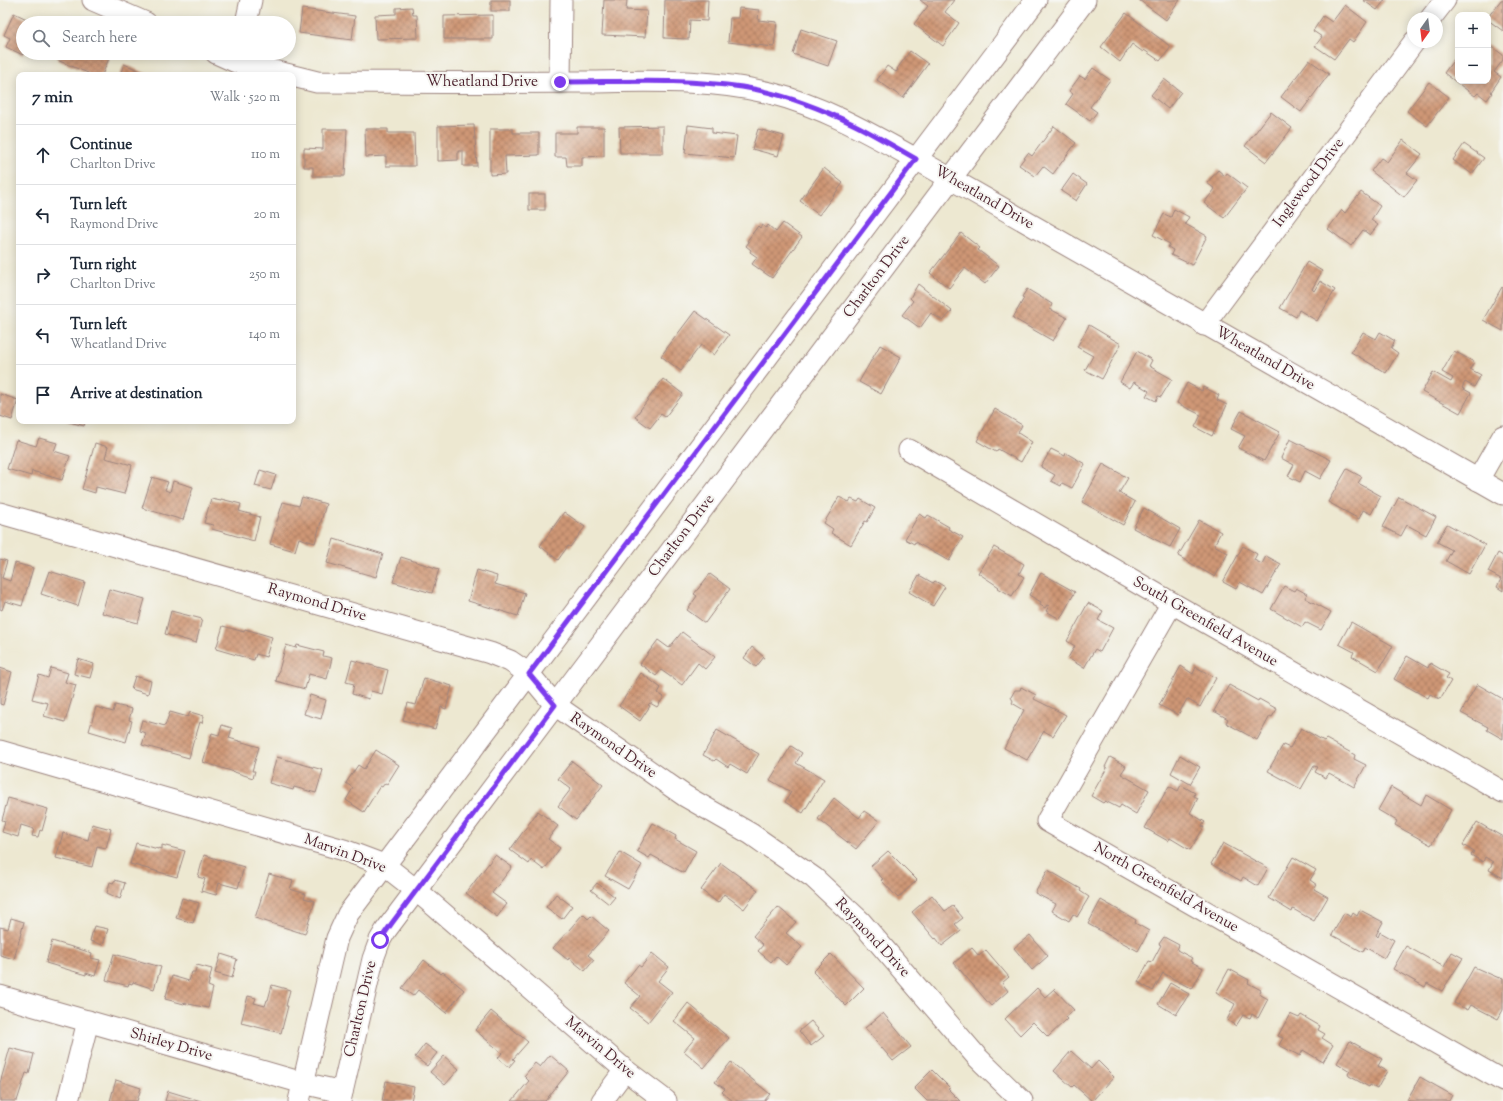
<!DOCTYPE html>
<html lang="en">
<head>
<meta charset="utf-8">
<style>
  body { margin:0; font-family:"Sorts Mill Goudy",serif; background:#f6f6f7; color:#1f2937 }
  .controls { position:absolute; right:12px; top:12px; display:grid; overflow:hidden; border-radius:8px; box-shadow:0 2px 10px #0003 }
  .controls button { width:36px; height:36px; display:grid; place-items:center; padding:0; border:0; border-bottom:1px solid #e0e1e3; background:#fff; color:#1f2937; font:20px sans-serif }
  .compass { position:absolute; left:1407px; top:12px; width:36px; height:36px; border-radius:50%; background:#fff; box-shadow:0 2px 10px #0003; rotate:194deg }
  .stop { position:absolute; width:12px; height:12px; margin:-9px; border:3px solid #7c3aed; border-radius:50%; background:#fff }
  .stop.end { background:#7c3aed; border-color:#fff; box-shadow:0 1px 4px #0008 }
  .list { margin:0; padding:0; list-style:none }
  h2 { display:flex; justify-content:space-between; align-items:center; height:52px; margin:0; padding:0 16px; font-size:17px }
  h2 small { font-size:13px; font-weight:400; color:#747a83 }
  .list li { display:grid; grid-template-columns:26px 1fr auto; gap:12px; align-items:center; box-sizing:border-box; height:60px; padding:0 16px; border-top:1px solid #e0e1e3 }
  .list b { display:block; font-size:15px; white-space:nowrap }
  .list p { margin:0; font-size:13px; white-space:nowrap; color:#747a83 }
  .list em { font-size:13px; font-style:normal; color:#747a83 }
  .icon { flex:none; width:22px; height:22px; fill:none; stroke:currentColor; stroke-width:2; stroke-linecap:round; stroke-linejoin:round }
  .map { position:relative; flex:none; width:1503px; height:1101px; overflow:hidden }
  .search { position:absolute; background:#fff; box-shadow:0 2px 10px #0003; left:16px; top:16px; width:280px; height:44px; display:flex; align-items:center; gap:10px; box-sizing:border-box; padding:0 14px; border-radius:22px; color:#747a83; font-size:15px }
  .panel { position:absolute; background:#fff; box-shadow:0 2px 10px #0003; left:16px; top:72px; width:280px; height:352px; border-radius:8px }
  .map>svg:first-child { display:block }
  .building { fill:url(#building-cross-hatch) }
  .lines { fill:none; stroke-linecap:round; stroke-linejoin:round }
  .street-casing { stroke:#9c847e; stroke-width:23 }
  .street { stroke:#fff; stroke-width:21 }
  .route { stroke:#7c3aed; stroke-width:5 }
  .labels { text-anchor:middle; dominant-baseline:central; stroke-width:4; stroke-linejoin:round; paint-order:stroke }
  .street-label { font-size:15px; fill:#4a1f2b; stroke:#f6f6f2 }
</style>
</head>
<body>
<div class="map">
<svg width="1503" height="1101" viewBox="0 0 1503 1101">
  <defs>
    <pattern id="building-cross-hatch" width="8" height="8" patternUnits="userSpaceOnUse"><rect width="8" height="8" fill="#cf9776"/><path d="M0 0l8 8M0 8l8-8" fill="none" stroke="#aa7b61"/></pattern>
  </defs>
  <rect width="100%" height="100%" fill="#f6f6f2"/>
  <filter id="ink" filterUnits="userSpaceOnUse"><feTurbulence type="fractalNoise" baseFrequency=".025" numOctaves="2"/><feDisplacementMap in="SourceGraphic" scale="8" xChannelSelector="R" yChannelSelector="G"/><feConvolveMatrix kernelMatrix="1 2 1 2 8 2 1 2 1" color-interpolation-filters="sRGB"/></filter>
  <filter id="wash" filterUnits="userSpaceOnUse"><feTurbulence type="fractalNoise" baseFrequency=".012" numOctaves="4" result="noise"/><feDisplacementMap in="SourceGraphic" scale="16" xChannelSelector="R" yChannelSelector="G"/><feGaussianBlur stdDeviation="0.9" result="paint"/><feColorMatrix in="noise" values="0 0 0 0 0 0 0 0 0 0 0 0 0 0 0 0 0 1.4 0 .05"/><feComposite in="paint" operator="in"/></filter>
  <g filter="url(#wash)">
    <rect width="100%" height="100%" fill="#ede8d1"/>
    <g id="blocks">
      <g class="building">
        <rect x="491" y="0" width="19" height="11"/>
        <path d="M604,0H627L626,10L647,11L645,37L602,35Z"/>
        <path d="M665,0H708L707,21L690,20L689,39L664,38Z"/>
        <path d="M920,0H954L945,12L959,23L943,46L914,24L928,6Z"/>
        <path d="M1139,0H1180L1166,20Z"/>
        <path d="M1363,0H1385L1377,10Z"/>
        <path d="M1501,0H1503V31L1488,20V17Z"/>
        <path d="M1345,5L1367,22L1353,42L1349,39L1334,59L1315,46L1322,37L1313,31L1323,16L1332,22Z"/>
        <path d="M412,7L413,15H417L418,38L376,39L375,15L396,14V8Z"/>
        <path d="M739,8L759,10L758,20L777,22L774,47L728,42L730,18H738Z"/>
        <path d="M302,9L355,16L352,40L299,33Z"/>
        <path d="M14,13L31,21L30,23H23V55L6,47L10,38L4,35Z"/>
        <path d="M1126,13L1171,47L1160,61L1144,50L1143,52L1132,44L1120,62L1101,47Z"/>
        <path d="M493,15V39H444V16Z"/>
        <path d="M801,29L837,41L828,66L793,54Z"/>
        <path d="M1488,44L1503,55V60L1494,72L1501,77L1491,92L1492,93L1487,100L1478,93L1475,96L1444,73L1455,58L1458,60V81H1488Z"/>
        <path d="M910,51L928,64L903,98L877,80L887,66L896,72L898,70L897,69Z"/>
        <path d="M60,53H102L110,56L102,75H87L88,73L57,60Z"/>
        <path d="M1309,60L1329,74L1301,112L1281,97Z"/>
        <path d="M124,64L150,75H120Z"/>
        <path d="M1093,68L1110,80L1090,107L1097,112L1090,121L1066,104L1073,94L1069,91L1080,76L1085,79Z"/>
        <path d="M1164,79L1181,92L1168,109L1151,95Z"/>
        <path d="M1429,82L1449,97L1427,126L1407,111Z"/>
        <path d="M1271,112L1292,128L1266,162L1245,146Z"/>
        <path d="M474,125L477,166H463V151H458V160L438,161V126Z"/>
        <path d="M688,125L712,128V133L737,136L734,158L685,153Z"/>
        <path d="M663,126V153H620L619,127Z"/>
        <path d="M1054,126L1076,143L1053,174L1043,166L1035,176L1019,165L1028,153L1032,156Z"/>
        <path d="M577,127H604V156L582,157V166H567L566,157H555V133H577Z"/>
        <path d="M323,129H347L345,176H313V167H304V148L323,149Z"/>
        <path d="M365,129H388V133H414L415,166H386V156L366,157Z"/>
        <path d="M490,129H513V133H539V155L505,156L506,174L490,175Z"/>
        <path d="M758,129L784,136L778,156L752,149Z"/>
        <path d="M1403,140L1422,154L1407,173L1417,180L1404,197L1371,171L1381,158L1387,162Z"/>
        <path d="M1464,144L1484,158L1472,174L1453,160Z"/>
        <path d="M824,168L843,183L819,215L800,201Z"/>
        <path d="M1218,170L1225,176L1227,173L1247,188L1224,218L1204,203L1215,189L1207,183Z"/>
        <path d="M1073,174L1087,184L1076,201L1061,191Z"/>
        <path d="M1361,192L1380,206L1371,220L1378,225L1370,235L1363,230L1351,246L1328,229L1342,210L1345,213Z"/>
        <rect x="529" y="194" width="16" height="16"/>
        <path d="M1174,209L1189,217L1185,224L1207,236L1192,265L1171,255L1173,250L1168,247L1170,244L1153,235L1164,214L1171,217Z"/>
        <path d="M783,223L802,237L772,278L752,264L757,257L750,252L751,250L746,246L749,242L747,241L758,226L760,228L762,225L766,228L768,225L776,232Z"/>
        <path d="M961,233L980,248L978,250L999,266L985,284L965,268L949,288L930,273Z"/>
        <path d="M1307,262L1322,271L1312,289L1314,291L1320,281L1335,290L1317,321L1299,310L1296,317L1280,308Z"/>
        <path d="M918,284L952,311L943,321L931,313L920,328L902,315L913,301L910,298Z"/>
        <path d="M1502,287L1503,288V331L1483,320Z"/>
        <path d="M1027,289L1052,304L1050,309L1067,318L1053,341L1013,318L1024,298L1022,297Z"/>
        <path d="M695,311L729,335L714,355L701,345L681,371L661,356Z"/>
        <path d="M1089,325L1121,344L1102,379L1085,370L1093,356L1077,347Z"/>
        <path d="M1363,332L1376,339L1380,332L1395,341L1391,348L1398,353L1386,373L1351,352Z"/>
        <path d="M880,345L901,357L881,394L859,382Z"/>
        <path d="M1137,351L1152,360L1149,366L1172,379L1161,397L1158,396L1156,401L1146,396L1149,391L1134,382L1130,388L1120,382Z"/>
        <path d="M1454,351L1474,362L1470,369L1481,375L1474,387L1465,382L1462,388L1471,393L1460,413L1422,392L1433,372L1451,382L1453,378L1442,372Z"/>
        <path d="M663,379L683,394L665,417L661,414L650,428L635,417Z"/>
        <path d="M1187,383L1202,391L1203,387L1219,395L1217,400L1227,405L1212,436L1195,427L1201,415L1177,403Z"/>
        <path d="M0,394L18,400L12,420L0,416Z"/>
        <path d="M995,409L1022,425L1018,433L1032,442L1021,462L998,449L996,452L977,441Z"/>
        <path d="M1241,411L1280,432L1264,461L1238,448L1245,436L1231,429Z"/>
        <path d="M66,421H85L84,426Z"/>
        <path d="M39,438L57,443L54,451L70,456L62,480L32,471L31,476L7,469L16,440L36,446Z"/>
        <path d="M1290,439L1331,460L1320,479L1305,471L1300,482L1288,476L1294,465L1281,458Z"/>
        <path d="M95,443L108,447L105,458L132,465L124,494L96,487L95,493L82,489Z"/>
        <path d="M1051,449L1065,456L1066,453L1085,464L1072,488L1062,483L1061,486L1051,481L1055,475L1041,467Z"/>
        <path d="M1103,464L1128,478L1119,493L1135,502L1123,525L1082,502Z"/>
        <path d="M1347,469L1362,477L1358,483L1381,496L1371,514L1363,510L1359,519L1328,502Z"/>
        <path d="M260,470L276,475L271,490L255,486Z"/>
        <path d="M152,477L168,482L165,490L170,492L173,481L193,487L183,520L142,508Z"/>
        <path d="M302,497L326,504L315,543L299,538L295,551L270,544L283,502L299,506Z"/>
        <path d="M839,497L849,502L851,499L858,502L860,499L875,508L867,522L865,521L851,545L831,533L833,529L824,523Z"/>
        <path d="M1399,497L1436,517L1426,535L1407,525L1401,536L1383,527Z"/>
        <path d="M211,499L221,501V499L241,504L239,511L260,517L254,541L212,529L213,525L204,523Z"/>
        <path d="M1144,508L1180,529L1170,547L1133,528Z"/>
        <path d="M564,512L585,527L570,547L568,546L558,560L540,546Z"/>
        <path d="M919,514L926,518L928,515L949,527L948,529L963,537L949,561L915,542L914,544L905,539Z"/>
        <path d="M1199,520L1221,532L1214,545L1228,553L1215,577L1178,556Z"/>
        <path d="M1447,524L1485,545L1469,574L1446,561L1452,550L1437,542Z"/>
        <path d="M334,539L383,554L376,577L327,563Z"/>
        <path d="M1243,546L1257,554L1254,560L1262,564L1266,556L1281,564L1263,595L1240,582L1236,589L1223,582Z"/>
        <path d="M994,547L1024,564L1019,574L1024,577L1012,596L998,588L999,587L978,573Z"/>
        <path d="M1498,553L1503,556V591L1497,587L1501,579L1488,572Z"/>
        <path d="M401,557L439,569L432,593L393,582Z"/>
        <path d="M0,559L7,561L2,578L10,581L15,563L33,568L22,606L5,601L2,610L0,609Z"/>
        <path d="M477,570L497,576L495,584L525,593L518,616L468,601Z"/>
        <path d="M49,571L85,582L78,606L41,594Z"/>
        <path d="M1041,573L1075,592L1060,619L1046,611L1049,606L1047,605L1045,608L1040,605L1041,602L1029,595Z"/>
        <path d="M710,574L730,589L705,623L687,610L697,596L694,594Z"/>
        <path d="M919,575L933,583L935,581L945,587L933,606L909,592Z"/>
        <path d="M1284,586L1294,591L1296,588L1307,594L1305,598L1331,612L1321,630L1305,622L1302,627L1271,609Z"/>
        <path d="M109,589L145,599L138,623L102,613Z"/>
        <path d="M1088,603L1103,611L1098,620L1113,628L1100,652L1095,649L1084,668L1068,658L1075,646L1067,641Z"/>
        <path d="M171,611L202,619L196,643L165,634Z"/>
        <path d="M1351,622L1393,646L1378,671L1352,656L1354,652L1339,644Z"/>
        <path d="M223,626L244,632L245,629L272,637L266,657L256,654L254,660L216,649Z"/>
        <path d="M682,632L715,657L705,669L698,663L682,685L661,670L656,676L640,664L658,640L669,648Z"/>
        <path d="M286,645L296,648L297,645L324,652L323,656L332,658L327,679L309,674L305,689L276,681Z"/>
        <path d="M752,647L764,657L756,667L744,658Z"/>
        <path d="M1407,656L1428,668L1430,663L1449,674L1446,678L1451,681L1440,699L1430,694L1428,698L1394,679Z"/>
        <path d="M78,659L94,664L90,678L74,674Z"/>
        <path d="M352,660L388,670L382,694L371,691L369,699L352,694L354,684L346,682Z"/>
        <path d="M1181,666L1193,674L1196,667L1216,678L1200,707L1187,699L1178,715L1159,705Z"/>
        <path d="M0,668L12,672L3,705L0,704Z"/>
        <path d="M51,668L68,673L65,682L76,685L65,722L44,716L48,703L32,699L39,675L48,678Z"/>
        <path d="M641,673L661,688L658,693L664,697L657,707L650,703L648,705L650,706L640,721L619,706Z"/>
        <path d="M135,676L151,681L148,694L131,689Z"/>
        <path d="M424,678L452,686L446,709L441,707L435,729L403,720L408,703L416,705Z"/>
        <path d="M1477,684L1503,699V739L1487,730L1488,727L1461,713Z"/>
        <path d="M1229,685L1258,701L1259,699L1277,709L1272,717L1270,716L1257,740L1226,723L1228,719L1214,711Z"/>
        <path d="M1021,687L1036,695L1034,699L1066,715L1053,736L1044,731L1027,760L1004,748L1024,710L1012,703L1013,701L1011,697L1015,690H1020Z"/>
        <path d="M310,695L326,700L321,719L304,714Z"/>
        <path d="M115,705L132,709L129,720L132,721L126,742L89,731L96,707L113,712Z"/>
        <path d="M170,712L188,717L190,712L204,716L202,723L200,722L195,739H194L189,758L142,745L146,733L139,731L142,720L165,726Z"/>
        <path d="M222,725L232,728L229,738L259,747L252,771H255L253,778L203,762L212,733L219,735Z"/>
        <path d="M1301,728L1324,741L1326,739L1355,755L1354,759L1366,765L1354,787L1329,773L1326,778L1315,772L1318,767L1314,766L1301,789L1268,771L1283,745L1290,748Z"/>
        <path d="M717,730L759,754L747,774L730,764L728,767L716,759L714,761L703,755Z"/>
        <path d="M791,746L802,753L796,763L824,779L803,813L785,802L791,792L770,780Z"/>
        <path d="M376,750L399,765L387,784L385,783L382,787L380,786L364,812L346,800L353,788L346,783L358,765L364,769Z"/>
        <path d="M1180,755L1200,767L1190,784L1171,773Z"/>
        <path d="M277,757L323,770L316,793L294,787L293,790L269,783Z"/>
        <path d="M1110,757L1126,766L1121,774L1149,790L1136,814L1121,805L1119,808L1105,801L1103,803L1091,796L1107,768L1105,767Z"/>
        <path d="M572,761L603,785L576,820L558,806L571,789L558,779Z"/>
        <path d="M1181,785L1195,793L1194,796L1198,798L1190,813L1205,822L1202,826L1204,827L1190,850L1170,838L1168,841L1145,828L1169,786L1178,791Z"/>
        <path d="M1391,787L1421,805L1426,795L1451,810L1431,845L1395,825L1397,821L1378,810Z"/>
        <path d="M8,798L48,809L42,831L40,830L38,837L32,836L34,829L21,825L18,837L2,832L5,821L2,820Z"/>
        <path d="M834,798L859,818L864,811L879,821L856,849L818,819Z"/>
        <path d="M538,811L558,826L548,839L560,848L544,870L531,860L529,864L510,850Z"/>
        <path d="M1477,822L1503,837V878L1489,870L1493,862L1485,857L1483,862L1471,855L1474,852L1463,845Z"/>
        <path d="M653,823L676,836L675,839L696,851L684,873L651,855L649,858L637,851Z"/>
        <path d="M92,824L111,829L106,848L97,846L92,867L56,858L63,833L88,840Z"/>
        <path d="M136,843L158,849V848L162,849V845L185,851L177,877L130,864Z"/>
        <path d="M1223,843L1268,868L1258,886L1243,877L1241,881L1211,864Z"/>
        <path d="M888,851L917,880L898,898L881,880L883,879L871,866Z"/>
        <path d="M620,852L642,865L628,889L605,876Z"/>
        <path d="M204,855L244,867L238,888L219,883L216,895L201,891L205,879L198,877Z"/>
        <path d="M495,855L512,867L492,893L507,904L497,917L466,893Z"/>
        <path d="M1293,857L1316,870L1310,880L1317,885L1314,889L1328,897L1314,921L1293,909L1292,912L1269,898Z"/>
        <path d="M721,863L758,890L744,909L724,894L718,903L701,890Z"/>
        <path d="M1048,870L1081,889L1080,891L1089,897L1077,917L1073,914L1069,921L1052,911L1056,904L1035,893Z"/>
        <path d="M269,874L293,881L290,889L306,894L304,898L315,901L305,934L255,918Z"/>
        <path d="M115,880L125,883L120,899L107,893L110,882L113,883Z"/>
        <path d="M597,883L615,897L609,904L591,890Z"/>
        <path d="M556,894L572,906L562,919L546,907Z"/>
        <path d="M932,895L945,911L953,906L963,918L955,924L961,931L942,946L936,938L935,939L912,912Z"/>
        <path d="M182,898L199,903L193,923L176,918Z"/>
        <path d="M1101,900L1136,920L1135,923L1149,931L1138,951L1088,924Z"/>
        <path d="M778,907L796,922L786,933L802,947L786,965L776,956L771,962L758,951L763,945L753,936Z"/>
        <path d="M1360,910L1383,922L1376,935L1378,937L1380,932L1394,940L1384,958L1365,947L1363,952L1332,935L1344,913L1351,917L1353,913L1357,916Z"/>
        <path d="M583,914L588,919L591,916L609,931L588,955L594,960L585,971L569,958L568,960L553,948Z"/>
        <path d="M11,918L24,922L14,959L0,955V927L8,929Z"/>
        <path d="M94,926L108,929L103,945L90,941Z"/>
        <path d="M1030,935L1048,956L1032,970L1014,948Z"/>
        <path d="M1164,937L1179,945L1177,950L1192,958L1190,961L1203,968L1192,989L1163,973L1153,991L1138,982L1149,961L1152,962L1161,945L1159,944Z"/>
        <path d="M52,941L92,953L91,958L100,960L95,976L86,973V975L46,963Z"/>
        <path d="M1406,946L1444,967L1452,952L1463,958L1442,991L1427,983L1425,987L1393,969Z"/>
        <path d="M972,948L979,956L986,950L1009,977L1002,983L1008,991L991,1006L954,963Z"/>
        <path d="M652,953L669,967L658,981L672,992L648,1022L630,1008L640,996L624,983L638,965L641,967Z"/>
        <path d="M114,954L161,967L154,989L133,982L132,984L129,983L128,986L106,980Z"/>
        <path d="M221,954L237,959L232,978L215,973Z"/>
        <path d="M831,954L864,988L846,1006L813,972Z"/>
        <path d="M424,960L441,974L443,972L464,990L446,1013L418,990L413,996L402,988Z"/>
        <path d="M197,965L212,969L208,986L213,988L208,1008L189,1004V1005L185,1003L184,1004L165,999L172,976L189,981L192,972H195Z"/>
        <path d="M1474,967L1499,978L1500,977L1503,978V1010L1498,1019L1471,1005L1468,1010L1454,1003Z"/>
        <path d="M1229,969L1249,980L1248,983L1261,990L1259,994L1268,999L1258,1018L1252,1014L1250,1018L1243,1015L1236,1026L1227,1020L1235,1004L1216,993Z"/>
        <path d="M1170,983L1189,994L1176,1015L1158,1004Z"/>
        <path d="M272,985L290,990L286,1006H288L281,1033L241,1023L248,996L256,998L254,1003L265,1006L267,1000H268Z"/>
        <path d="M1037,988L1045,997L1054,989L1074,1010L1065,1017L1067,1019L1048,1037L1033,1022L1020,1035L1005,1019Z"/>
        <path d="M688,1003L729,1038L704,1068L684,1051L695,1038L674,1021Z"/>
        <path d="M491,1011L528,1042L513,1059L515,1060L509,1067L498,1058L502,1053L475,1030Z"/>
        <path d="M883,1013L911,1047L893,1061L865,1028Z"/>
        <path d="M1290,1014L1299,1018L1301,1015L1320,1026L1318,1030L1325,1034L1322,1038L1333,1045L1323,1062L1303,1050L1300,1056L1279,1045L1283,1038L1278,1036Z"/>
        <path d="M811,1021L824,1036L811,1046L799,1031Z"/>
        <path d="M1350,1041L1382,1059L1378,1066L1387,1071L1377,1089L1370,1085L1369,1087L1349,1076L1348,1074L1350,1071L1337,1063Z"/>
        <path d="M425,1044L437,1053L427,1066L415,1057Z"/>
        <path d="M10,1048L34,1054L29,1074L26,1073L17,1101H0V1083Z"/>
        <path d="M1071,1051L1091,1069L1098,1061L1114,1077L1092,1101L1074,1085L1072,1087L1054,1071Z"/>
        <path d="M550,1055L569,1071L545,1101H512L529,1081L524,1076L535,1063L540,1067Z"/>
        <path d="M444,1056L459,1069L445,1085L430,1072Z"/>
        <path d="M731,1062L770,1094L764,1101H733L722,1092L725,1089L715,1082Z"/>
        <path d="M932,1070L950,1088L948,1089L960,1101H927L914,1088Z"/>
        <path d="M1420,1077L1452,1095L1449,1101H1410L1407,1100Z"/>
        <path d="M116,1080L141,1088L137,1101H110Z"/>
        <path d="M386,1081L414,1087L411,1101H382Z"/>
        <path d="M168,1091L201,1101H165Z"/>
      </g>
    </g>
  </g>
  <g filter="url(#ink)">
    <use href="#blocks" fill-opacity="0" stroke="#9c847e" stroke-width="1"/>
    <g class="lines">
      <g class="street-casing">
        <g id="street">
          <path d="M93,0L146,23"/>
          <path d="M1431,18L1445,0"/>
          <path d="M246,23L251,0"/>
          <path d="M216,53L236,62L290,75"/>
          <path d="M293,76L317,82C402,82 486,83 570,82C637,82 705,77 770,93C822,106 869,133 916,159L1503,494"/>
          <path d="M560,82L561,0"/>
          <path d="M1204,325L1414,42"/>
          <path d="M909,450L1172,603L1503,792"/>
          <path d="M1478,480L1503,436"/>
          <path d="M0,513L490,653L510,661L529,674L555,705L685,796L751,834L814,878L861,922L977,1057L1022,1101"/>
          <path d="M1172,603L1047,821L1503,1081"/>
          <path d="M0,751L344,850L384,865L416,890L625,1070L666,1101"/>
          <path d="M0,996L303,1083L342,1092"/>
          <path d="M68,1101L88,1021"/>
          <path d="M299,1101L337,938L348,914L1036,0"/>
          <path d="M340,1101L373,959L380,940L386,930L1085,0"/>
          <path d="M602,1101L625,1070"/>
        </g>
      </g>
      <use href="#street" class="street"/>
    </g>
  </g>
  <g class="lines" filter="url(#ink)">
    <path class="route" d="M380,940L392,923L555,705L529,674L916,159C895,147 875,135 855,125C820,108 781,93 742,87C683,78 621,82 560,82"/>
  </g>
  <g class="labels">
    <g class="street-label">
      <text x="482" y="82">Wheatland Drive</text>
      <text transform="translate(1309 183) rotate(-53)">Inglewood Drive</text>
      <text transform="translate(984 198) rotate(30)">Wheatland Drive</text>
      <text transform="translate(877 277) rotate(-53)">Charlton Drive</text>
      <text transform="translate(1265 359) rotate(30)">Wheatland Drive</text>
      <text transform="translate(682 536) rotate(-53)">Charlton Drive</text>
      <text transform="translate(317 603) rotate(16)">Raymond Drive</text>
      <text transform="translate(1205 622) rotate(30)">South Greenfield Avenue</text>
      <text transform="translate(613 746) rotate(35)">Raymond Drive</text>
      <text transform="translate(345 854) rotate(20)">Marvin Drive</text>
      <text transform="translate(1166 888) rotate(30)">North Greenfield Avenue</text>
      <text transform="translate(872 938) rotate(47)">Raymond Drive</text>
      <text transform="translate(361 1009) rotate(-77)">Charlton Drive</text>
      <text transform="translate(171 1045) rotate(16)">Shirley Drive</text>
      <text transform="translate(600 1048) rotate(40)">Marvin Drive</text>
    </g>
  </g>
</svg>
<div class="controls">
<button>+</button>
<button>−</button>
</div>
<svg class="compass" viewBox="-18 -18 36 36"><path d="M0-13l5 13h-10z" fill="#e53935"/><path d="M0 13l5-13h-10z" fill="#747a83"/></svg>
<div class="stop" style="left:380px;top:940px"></div>
<div class="stop end" style="left:560px;top:82px"></div>
<div class="search"><svg class="icon" aria-label="search" viewBox="0 0 24 24"><circle cx="10" cy="10" r="6"/><path d="M15 15l6 6"/></svg>Search here</div>
<section class="panel">
<h2>7 min<small>Walk · 520 m</small></h2>
<ul class="list">
<li><svg class="icon" aria-label="ahead" viewBox="0 0 24 24"><path d="M12 20V5M6 11l6-6 6 6"/></svg><div><b>Continue</b><p>Charlton Drive</p></div><em>110 m</em></li>
<li><svg class="icon" aria-label="left" viewBox="0 0 24 24"><path d="M17 20v-9H6M10 6l-5 5 5 5"/></svg><div><b>Turn left</b><p>Raymond Drive</p></div><em>20 m</em></li>
<li><svg class="icon" aria-label="right" viewBox="0 0 24 24"><path d="M7 20v-9h11M14 6l5 5-5 5"/></svg><div><b>Turn right</b><p>Charlton Drive</p></div><em>250 m</em></li>
<li><svg class="icon" aria-label="left" viewBox="0 0 24 24"><path d="M17 20v-9H6M10 6l-5 5 5 5"/></svg><div><b>Turn left</b><p>Wheatland Drive</p></div><em>140 m</em></li>
<li><svg class="icon" aria-label="arrive" viewBox="0 0 24 24"><path d="M6 21V4h12l-3 4 3 4H6"/></svg><div><b>Arrive at destination</b></div></li>
</ul>
</section>
</div>
</body>
</html>
